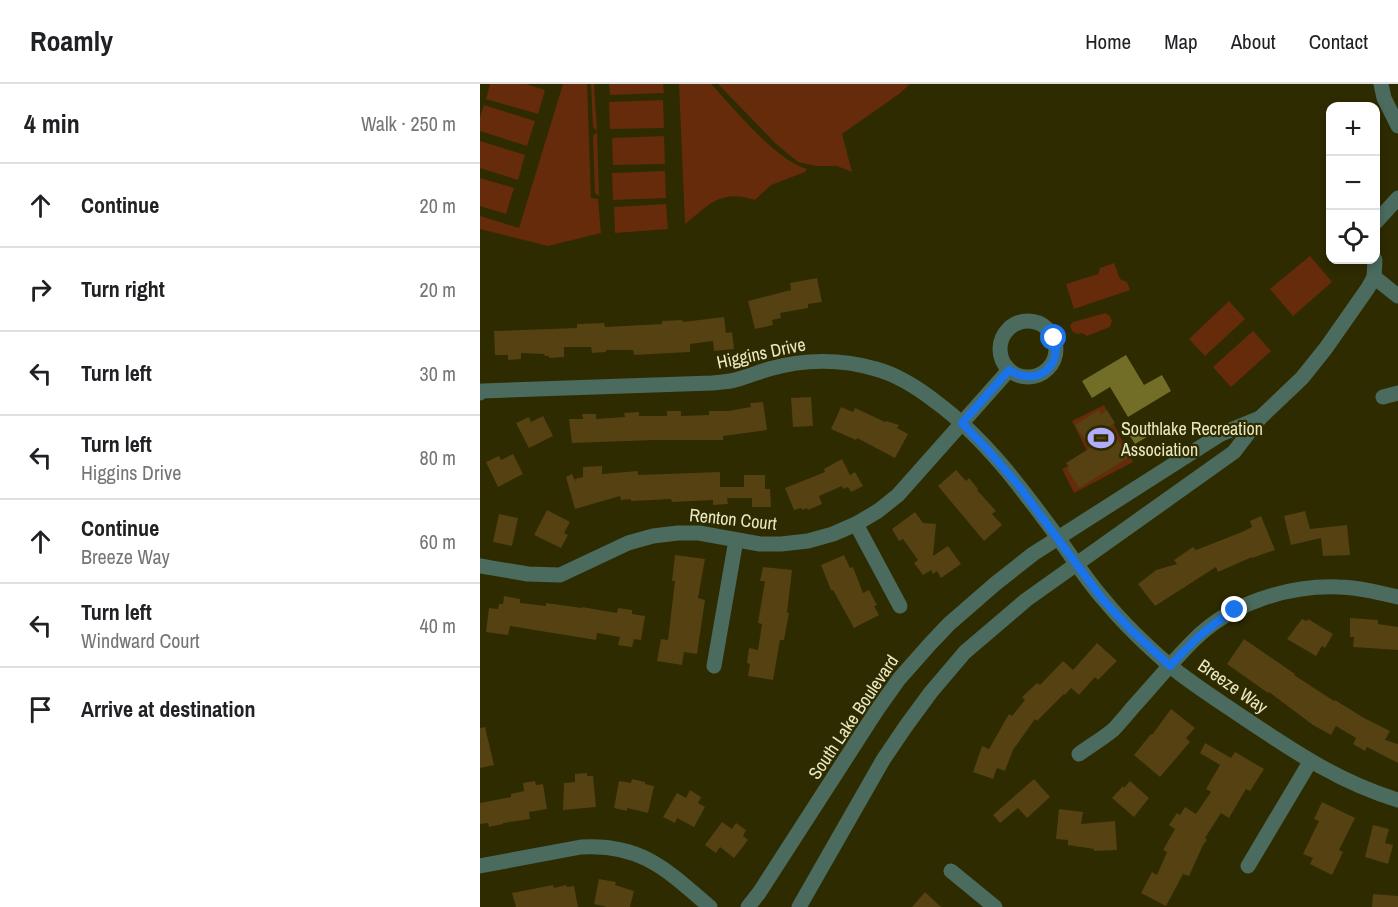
<!DOCTYPE html>
<html lang="en">
<head>
<meta charset="utf-8">
<style>
  body { margin:0; font-family:"Archivo Narrow",sans-serif; background:#f2f2f2; color:#202124 }
  .controls { position:absolute; right:18px; top:18px; display:grid; overflow:hidden; border-radius:12px; box-shadow:0 3px 9px #0003 }
  .controls button { width:54px; height:54px; display:grid; place-items:center; padding:0; border:0; border-bottom:2px solid #e0e0e0; background:#fff; color:#202124; font:30px sans-serif }
  .stop { position:absolute; width:18px; height:18px; margin:-14px; border:4px solid #1a73e8; border-radius:50%; background:#fff }
  .stop.end { background:#1a73e8; border-color:#fff; box-shadow:0 2px 6px #0008 }
  .list { margin:0; padding:0; list-style:none }
  h2 { display:flex; justify-content:space-between; align-items:center; height:78px; margin:0; padding:0 24px; font-size:26px }
  h2 small { font-size:20px; font-weight:400; color:#757577 }
  .list li { display:grid; grid-template-columns:39px 1fr auto; gap:18px; align-items:center; box-sizing:border-box; height:84px; padding:0 24px; border-top:2px solid #e0e0e0 }
  .list b { display:block; font-size:22px; white-space:nowrap }
  .list p { margin:0; font-size:20px; white-space:nowrap; color:#757577 }
  .list em { font-size:20px; font-style:normal; color:#757577 }
  .icon { flex:none; width:33px; height:33px; fill:none; stroke:currentColor; stroke-width:2; stroke-linecap:round; stroke-linejoin:round }
  .map { position:relative; flex:none; width:918px; height:823px; overflow:hidden }
  header { display:flex; align-items:center; gap:36px; box-sizing:border-box; height:84px; padding:0 30px; background:#fff; border-bottom:2px solid #e0e0e0 }
  header strong { font-size:28px }
  nav { display:flex; gap:33px; margin-inline-start:auto; font-size:21px }
  main { display:flex }
  aside { flex:1; background:#fff }
  .map>svg:first-child { display:block }
  .green { fill:#652b0a }
  .water { fill:#736e27 }
  .building { fill:#554111 }
  .lines { fill:none; stroke-linecap:round; stroke-linejoin:round }
  .minor { stroke:#4a6b5d; stroke-width:15 }
  .route { stroke:#1a73e8; stroke-width:8 }
  .labels { text-anchor:middle; dominant-baseline:central; stroke-width:4.5; stroke-linejoin:round; paint-order:stroke }
  .street-label { font-size:18px; fill:#e9e8c1; stroke:#2e2b00 }
  .poi-label { font-size:18px; fill:#e9e8c1; stroke:#2e2b00; text-anchor:start }
</style>
</head>
<body>
<header>
<strong>Roamly</strong>
<nav><a>Home</a><a>Map</a><a>About</a><a>Contact</a></nav>
</header>
<main>
<aside>
<h2>4 min<small>Walk · 250 m</small></h2>
<ul class="list">
<li><svg class="icon" aria-label="ahead" viewBox="0 0 24 24"><path d="M12 20V5M6 11l6-6 6 6"/></svg><div><b>Continue</b></div><em>20 m</em></li>
<li><svg class="icon" aria-label="right" viewBox="0 0 24 24"><path d="M7 20v-9h11M14 6l5 5-5 5"/></svg><div><b>Turn right</b></div><em>20 m</em></li>
<li><svg class="icon" aria-label="left" viewBox="0 0 24 24"><path d="M17 20v-9H6M10 6l-5 5 5 5"/></svg><div><b>Turn left</b></div><em>30 m</em></li>
<li><svg class="icon" aria-label="left" viewBox="0 0 24 24"><path d="M17 20v-9H6M10 6l-5 5 5 5"/></svg><div><b>Turn left</b><p>Higgins Drive</p></div><em>80 m</em></li>
<li><svg class="icon" aria-label="ahead" viewBox="0 0 24 24"><path d="M12 20V5M6 11l6-6 6 6"/></svg><div><b>Continue</b><p>Breeze Way</p></div><em>60 m</em></li>
<li><svg class="icon" aria-label="left" viewBox="0 0 24 24"><path d="M17 20v-9H6M10 6l-5 5 5 5"/></svg><div><b>Turn left</b><p>Windward Court</p></div><em>40 m</em></li>
<li><svg class="icon" aria-label="arrive" viewBox="0 0 24 24"><path d="M6 21V4h12l-3 4 3 4H6"/></svg><div><b>Arrive at destination</b></div></li>
</ul>
</aside>
<div class="map">
<svg width="918" height="823" viewBox="0 0 918 823">
  <rect width="100%" height="100%" fill="#2e2b00"/>
  <g class="green">
    <path d="M10,0H46L65,6L58,30L6,15Z"/>
    <path d="M83,0H107L111,114L118,115L121,149L68,162L0,145V132L39,144Z"/>
    <path d="M111,0H114L117,47L113,43Z"/>
    <path d="M129,0H183L184,9L130,11Z"/>
    <path d="M199,0H231C254,24 296,77 327,85L325,88L291,101L275,116C241,105 230,120 205,140Z"/>
    <path d="M238,0H430L419,10L362,50L372,88L357,82H336L318,78L296,60Z"/>
    <path d="M183,16L184,44L130,45L129,18Z"/>
    <path d="M4,21L55,37L47,62L0,47V33Z"/>
    <path d="M117,48L119,112L115,109L113,52Z"/>
    <path d="M184,52L185,80L133,81L132,54Z"/>
    <path d="M0,57L45,71L38,96L0,84Z"/>
    <path d="M185,87L186,114L133,116L132,89Z"/>
    <path d="M0,94L34,104L26,130L0,122Z"/>
    <path d="M186,120L188,145L135,149L134,123Z"/>
    <path d="M830,172L852,198L813,232L790,205Z"/>
    <path d="M634,179L640,195L647,198L650,206L594,225L586,200L618,190L620,184Z"/>
    <path d="M749,217L765,235L725,272L709,255Z"/>
    <path d="M625,229L630,232L632,237L630,243L607,252L602,249L597,250L592,247L590,241L593,238Z"/>
    <path d="M773,247L791,267L751,303L733,283Z"/>
    <path d="M624,321L653,378L594,409L582,385L609,371L592,337Z"/>
  </g>
  <g class="water">
    <path d="M646,271L664,301L682,291L691,307L648,333L630,303L612,314L602,297Z"/>
    <path d="M667,342L672,350L655,360L650,352Z"/>
  </g>
  <g class="building">
    <path d="M337,194L342,218L328,220V224L300,229L301,234L292,236L293,241L275,245L268,217L311,206L310,199Z"/>
    <path d="M244,233L246,249L252,248L254,265L234,267L233,257L210,260V268L154,271L153,266H126V268L112,269L111,263H84V273L69,274V272H65L64,270L41,269V275L28,276V271H15L14,247L97,244V240L124,239L125,243L182,240V237L202,236L203,238Z"/>
    <path d="M331,313L333,342L313,343L311,314Z"/>
    <path d="M283,318L287,346L243,352V356H174L92,359L89,335H103L102,330H116V335L145,333L144,329L159,328V332H187V327H201V332L229,331V327H248L271,323L270,319Z"/>
    <path d="M361,323L373,328L375,324L405,338L406,337L419,341L417,344L428,350L415,374L377,354L376,356L351,345Z"/>
    <path d="M619,326L621,330L627,326L635,339L629,342L649,373L599,404L587,385L589,383L586,379L610,364L595,341Z"/>
    <path d="M63,332L73,352L49,364L36,339L49,333L51,338Z"/>
    <path d="M33,370L43,390L18,403L6,378L19,372L21,376Z"/>
    <path d="M362,375L370,391L375,388L383,402L371,408L368,403L363,405L362,402L339,412L342,420L328,426L327,424L322,426L321,424L314,426L305,404L345,388L344,385Z"/>
    <path d="M122,382V390L158,387V391L240,388V403H264V391H285V405H290L291,423H272V414H247L248,420L233,421V416L192,418L191,415L151,417V415L141,416L140,412L95,425L86,393L92,390L96,399L95,395L103,393V383Z"/>
    <path d="M476,386L486,397L489,394L498,405L497,406L516,427L512,430L522,441L504,457L458,402Z"/>
    <path d="M67,426L90,438L84,449L88,451L81,464L54,451Z"/>
    <path d="M825,427L830,445L867,441L870,471L843,472L841,454L811,461L804,432Z"/>
    <path d="M435,428L443,439L456,440L453,472L468,462L481,480L461,494L457,487L453,490L451,486L443,491L434,479L438,476L423,455L419,457L412,445Z"/>
    <path d="M19,430L38,434L32,462L13,458Z"/>
    <path d="M781,432L795,466L772,474V473L738,488L736,483L675,522L658,500L676,486L697,480L694,476L713,463L716,466L762,448L772,443L770,437Z"/>
    <path d="M195,471L225,475L218,514L225,516L217,570L204,568L202,581L177,577L181,555L188,556L195,497H192Z"/>
    <path d="M364,471L370,484L373,483L383,509L389,506L397,521L394,522L399,531L374,544L353,506H351L341,481Z"/>
    <path d="M283,483L312,486L307,529H309L304,556H300L293,596L268,592L270,580L267,579L269,564L278,566L282,540L278,539L285,497H280Z"/>
    <path d="M24,512L40,515V519L66,522V519L102,524V523L137,529L138,524L152,526V530L165,532L161,556L154,555L152,563L138,561L140,553L117,549L116,556L30,542L28,551L6,548L9,524L18,525L19,520H23Z"/>
    <path d="M870,534L898,536V540L918,543V566L873,563L874,553H870Z"/>
    <path d="M822,535L827,537L828,535L853,550L845,564L842,562L836,572L807,555Z"/>
    <path d="M764,555L815,590L814,591L854,617L855,616L884,634L910,647L905,656L918,660V679L887,663L885,667L873,660L876,654L856,642L851,651L833,641L789,608L788,609L747,580Z"/>
    <path d="M617,559L637,577L618,596L615,593L599,611L591,604L585,611L584,610L557,637L555,635L533,666L525,687L517,684L513,695L493,688L502,662L509,665L529,630L532,632L545,616L542,613L557,599L560,601L583,577L593,586Z"/>
    <path d="M691,625L715,644L706,654L710,658L680,693L654,671L671,650L672,651Z"/>
    <path d="M5,643L14,681L0,684V644Z"/>
    <path d="M725,659L751,674L755,668L784,685L770,707L766,705L749,734L741,729L725,754L727,756L723,761L709,792L703,790L686,822L661,809L672,788L677,791L687,768L683,766L695,745L689,741L697,729L700,731L705,723L716,730L731,708L726,705L740,681L720,669Z"/>
    <path d="M107,689V692H113L116,723L83,726L84,699L95,698V690Z"/>
    <path d="M152,695L165,698V700L174,702L168,729L147,724V727L134,724L139,697L151,699Z"/>
    <path d="M554,695L570,713L547,734L538,724L520,739L513,731Z"/>
    <path d="M55,697L56,701L63,700L67,725L49,728L50,735L23,739V740L9,743L8,739L0,740V719L31,713V710L44,707L43,699Z"/>
    <path d="M650,697L669,714L654,733L632,714L643,702L644,704Z"/>
    <path d="M210,706L221,713L218,719L225,723L214,743L197,734L195,739L183,733L197,709L206,714Z"/>
    <path d="M842,718L875,734L859,766L863,768L852,791L830,780L833,774L823,770L839,737L834,735Z"/>
    <path d="M579,725L603,728L601,740L635,737L637,766L614,767V765L588,761V756L576,755Z"/>
    <path d="M242,738L252,745L256,739L266,746L263,752L268,756L254,774L240,763L236,769L225,761Z"/>
    <path d="M893,741L909,745L905,759L913,761L908,780L885,773Z"/>
    <path d="M119,795L136,798L135,801L154,807L150,823H127L114,820Z"/>
    <path d="M73,801L74,804L86,801L87,803L94,802L98,823H36L32,809Z"/>
    <path d="M445,808L461,823H432Z"/>
    <path d="M893,810L918,812V823H892Z"/>
  </g>
  <g class="lines">
    <g class="minor">
      <path d="M901,0L904,14L918,42"/>
      <path d="M896,138L918,114"/>
      <path d="M894,193L918,212"/>
      <circle cx="548" cy="265" r="28"/>
      <path d="M0,309L2,307L232,299C240,298 248,298 255,296C267,293 278,288 289,285C324,275 362,275 396,285C418,291 438,304 456,318C505,354 543,406 579,455C594,476 608,498 625,517C644,540 666,561 689,581C713,601 741,618 767,636C815,668 861,699 918,716"/>
      <path d="M903,313L918,309"/>
      <path d="M376,440L420,522"/>
      <path d="M0,482L48,490L80,491L148,459L173,452L198,449H219L280,460H301L328,457L353,450L376,440L398,427L418,411L529,286"/>
      <path d="M234,582L256,456"/>
      <path d="M599,670C610,662 622,655 633,646C640,639 647,630 654,622C673,601 692,578 713,557C749,520 807,501 859,503C879,503 899,509 918,513"/>
      <path d="M0,782L101,763C161,759 187,786 230,823"/>
      <path d="M768,782L830,678"/>
      <path d="M471,787L515,823"/>
      <path d="M268,823L279,809L397,626L419,595L450,560L469,540L515,500L553,470L741,350L780,334"/>
      <path d="M319,823L403,676L426,642L451,608L485,568L546,516L754,368L780,334L822,294L846,264L888,204L894,193L895,176"/>
    </g>
  </g>
  <g class="lines">
    <path class="route" d="M574,254C583,284 555,303 529,286L482,339L507,365L538,401L623,516L651,546L690,582C712,558 727,543 755,526"/>
  </g>
  <defs>
    <g id="stadium-bare" transform="scale(2.07)"><path d="M0-5a6.5 5 0 1 0 0 10a6.5 5 0 1 0 0-10ZM-3.5-1.8h7v3.6h-7Z" fill="#b1adfa" stroke="#2e2b00" stroke-width="2.5" paint-order="stroke"/></g>
  </defs>
  <g fill-rule="evenodd">
    <use href="#stadium-bare" x="621" y="354"/>
  </g>
  <g class="labels">
    <g class="street-label">
      <text transform="translate(281 269) rotate(-12)">Higgins Drive</text>
      <text transform="translate(253 435) rotate(6)">Renton Court</text>
      <text transform="translate(753 602) rotate(35)">Breeze Way</text>
      <text transform="translate(373 633) rotate(-56)">South Lake Boulevard</text>
    </g>
    <g class="poi-label">
      <text x="641" y="344">Southlake Recreation<tspan x="641" dy="21">Association</tspan></text>
    </g>
  </g>
</svg>
<div class="controls">
<button>+</button>
<button>−</button>
<button><svg class="icon" aria-label="locate" viewBox="0 0 24 24"><circle cx="12" cy="12" r="6"/><path d="M12 2v4M12 18v4M2 12h4M18 12h4"/></svg></button>
</div>
<div class="stop" style="left:574px;top:254px"></div>
<div class="stop end" style="left:755px;top:526px"></div>
</div>
</main>
</body>
</html>
